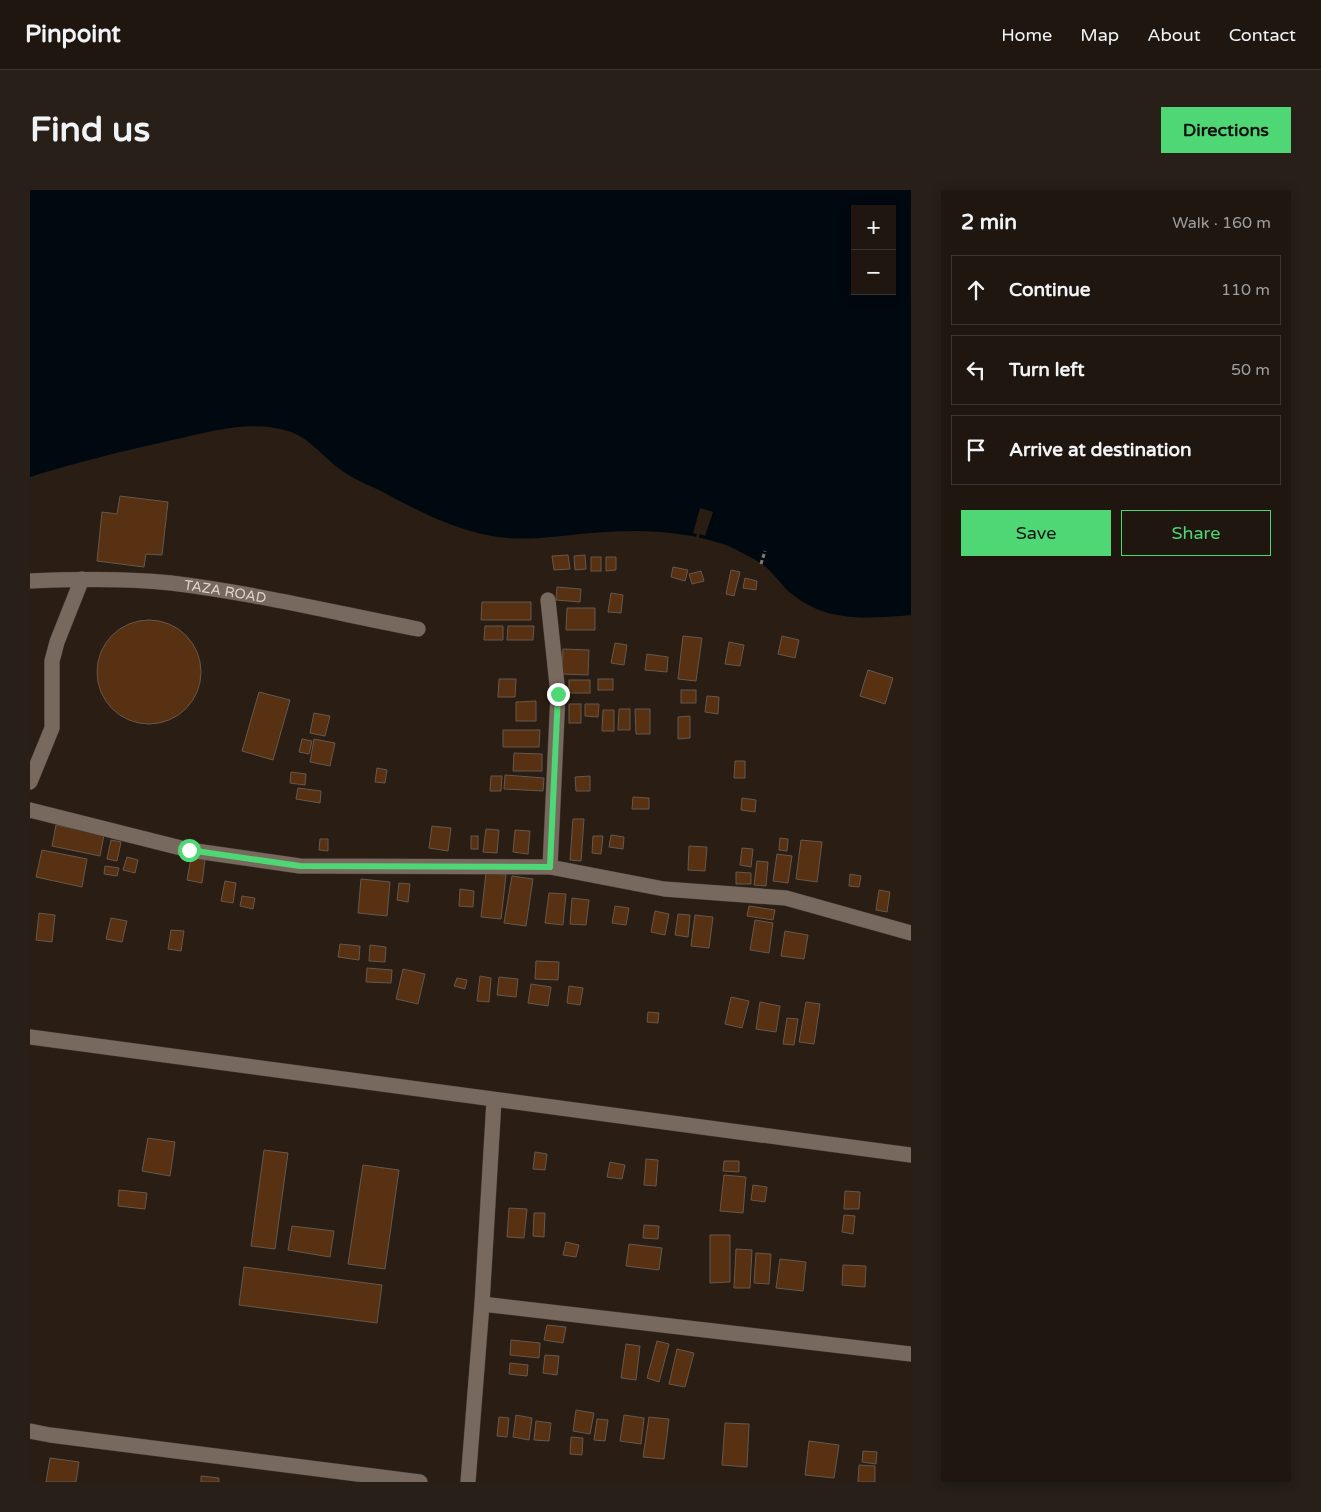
<!DOCTYPE html>
<html lang="en">
<head>
<meta charset="utf-8">
<style>
  body { margin:0; font-family:"Varela Round",sans-serif; background:#271f18; color:#f1f3f6 }
  .controls { position:absolute; right:15px; top:15px; display:grid; overflow:hidden; border-radius:0px; box-shadow:0 2px 12px #0003 }
  .controls button { width:45px; height:45px; display:grid; place-items:center; padding:0; border:0; border-bottom:1px solid #3c352f; background:#1f160f; color:#f1f3f6; font:25px sans-serif }
  .stop { position:absolute; width:15px; height:15px; margin:-11px; border:4px solid #4fd675; border-radius:50%; background:#fff }
  .stop.end { background:#4fd675; border-color:#fff; box-shadow:0 1px 5px #0008 }
  .list { margin:0; padding:0; list-style:none }
  h2 { display:flex; justify-content:space-between; align-items:center; height:65px; margin:0; padding:0 20px; font-size:21px }
  h2 small { font-size:16px; font-weight:400; color:#a19f9e }
  .list li { display:grid; grid-template-columns:32px 1fr auto; gap:15px; align-items:center; box-sizing:border-box; height:70px; margin:0 10px 10px; padding:0 10px; border:1px solid #3c352f; border-radius:0px }
  .list b { display:block; font-size:19px; white-space:nowrap }
  .list em { font-size:16px; font-style:normal; color:#a19f9e }
  .actions { display:flex; gap:10px; padding:15px 20px }
  .actions a { flex:1; padding:11px 0; border:1px solid #4fd675; border-radius:0px; text-align:center; font-size:18px; color:#4fd675 }
  .actions .main { background:#4fd675; color:#111 }
  .icon { flex:none; width:28px; height:28px; fill:none; stroke:currentColor; stroke-width:2; stroke-linecap:round; stroke-linejoin:round }
  .map { position:relative; flex:none; width:881px; height:1292px; overflow:hidden; border-radius:0px }
  header { display:flex; align-items:center; gap:30px; box-sizing:border-box; height:70px; padding:0 25px; background:#1f160f; border-bottom:1px solid #3c352f }
  header strong { font-size:24px }
  nav { display:flex; gap:28px; margin-inline-start:auto; font-size:18px }
  .intro { display:flex; align-items:center; justify-content:space-between; box-sizing:border-box; height:120px; padding:0 30px }
  h1 { margin:0; font-size:35px }
  .button { padding:12px 22px; border-radius:0px; background:#4fd675; color:#111; font-size:18px; font-weight:700 }
  main { display:flex; gap:30px; padding:0 30px }
  aside { flex:1; background:#1f160f; border-radius:0px; box-shadow:0 2px 12px #0003 }
  .map>svg:first-child { display:block }
  .water { fill:#000810; fill-rule:evenodd }
  .pier { fill:#291d14 }
  .building { fill:#573111; stroke:#66584d }
  .lines { fill:none; stroke-linecap:round; stroke-linejoin:round }
  .street-casing { stroke:#423933; stroke-width:16 }
  .path { stroke:#847972; stroke-width:3; stroke-dasharray:4 2.5; stroke-linecap:butt }
  .street { stroke:#78695e; stroke-width:15 }
  .route { stroke:#4fd675; stroke-width:6 }
  .labels { text-anchor:middle; dominant-baseline:central; stroke-width:5; stroke-linejoin:round; paint-order:stroke }
  .street-label { font-size:14px; fill:#dfd6d0; stroke:#291d14 }
</style>
</head>
<body>
<header>
<strong>Pinpoint</strong>
<nav><a>Home</a><a>Map</a><a>About</a><a>Contact</a></nav>
</header>
<div class="intro"><h1>Find us</h1><a class="button">Directions</a></div>
<main>
<div class="map">
<svg width="881" height="1292" viewBox="0 0 881 1292">
  <rect width="100%" height="100%" fill="#291d14"/>
  <path class="water" d="M0,0H881V425C835,429 793,433 756,399C750,392 744,385 737,378C728,370 707,360 696,355C652,340 607,339 561,343C527,346 496,352 462,346C421,339 385,319 349,300C336,294 322,288 311,280C294,268 279,247 258,241C221,229 178,242 142,250C94,261 47,272 0,287ZM825,19H862V101H825Z"/>
  <path class="pier" d="M670,318L683,322L675,346L670,344L668,350H665L667,344L663,343Z"/>
  <g class="building">
    <path d="M90,306L138,312L132,365L116,364L114,377L67,371L72,322L87,324Z"/>
    <path d="M538,365L540,379L524,380L522,366Z"/>
    <path d="M555,365L556,379L545,380L544,366Z"/>
    <rect x="561" y="367" width="10" height="14"/>
    <path d="M576,367H586V380L576,381Z"/>
    <path d="M643,377L658,380L655,391L641,387Z"/>
    <path d="M701,380L710,382L704,406L696,404Z"/>
    <path d="M671,381L674,391L662,394L659,384Z"/>
    <path d="M715,388L727,391L726,400L713,398Z"/>
    <path d="M527,397L551,399L550,412L526,410Z"/>
    <path d="M581,403L593,405L591,423L578,422Z"/>
    <path d="M452,412H501V430H451Z"/>
    <path d="M537,418H565V440H536Z"/>
    <circle cx="119" cy="482" r="52"/>
    <path d="M455,436H473V450H454Z"/>
    <path d="M478,436H504L503,450H477Z"/>
    <path d="M653,446L672,448L666,491L648,489Z"/>
    <path d="M752,446L769,450L765,468L748,464Z"/>
    <path d="M699,452L714,455L710,476L695,474Z"/>
    <path d="M585,453L597,455L594,475L581,473Z"/>
    <path d="M533,459L559,460L558,485L532,484Z"/>
    <path d="M617,464L638,467L637,482L615,480Z"/>
    <path d="M838,480L863,488L855,514L830,506Z"/>
    <path d="M469,489H486L485,507H468Z"/>
    <rect x="568" y="489" width="15" height="11"/>
    <rect x="539" y="490" width="21" height="13"/>
    <rect x="651" y="500" width="15" height="13"/>
    <path d="M229,502L260,510L243,570L212,561Z"/>
    <path d="M677,506L689,507L688,524L675,522Z"/>
    <path d="M506,511V531H486V512Z"/>
    <rect x="539" y="514" width="12" height="19"/>
    <path d="M555,514H569L568,527L555,526Z"/>
    <path d="M589,519H600V540H588Z"/>
    <path d="M605,519H620V544H606Z"/>
    <path d="M573,520H584V541H572Z"/>
    <path d="M284,523L300,526L295,546L280,543Z"/>
    <path d="M660,526V548L648,549V527Z"/>
    <path d="M473,540H510L509,557H473Z"/>
    <path d="M272,549L282,551L279,564L269,562Z"/>
    <path d="M284,549L305,553L300,576L280,572Z"/>
    <path d="M484,563L512,564V581H483Z"/>
    <path d="M705,571H715V588H704Z"/>
    <path d="M347,578L357,580L355,593L345,592Z"/>
    <path d="M261,582L276,584L275,595L260,593Z"/>
    <path d="M475,585L514,588L513,601L474,599Z"/>
    <path d="M461,586H472L471,601H460Z"/>
    <path d="M560,586V601H546L545,587Z"/>
    <path d="M268,598L291,601L290,613L266,609Z"/>
    <path d="M603,607L619,608V619H602Z"/>
    <path d="M712,608L726,610L725,622L711,620Z"/>
    <path d="M543,629H554L551,671L540,670Z"/>
    <path d="M26,635L74,645L70,666L22,656Z"/>
    <path d="M402,636L421,638L418,661L399,658Z"/>
    <path d="M456,639L469,640L467,663L453,662Z"/>
    <path d="M485,640L500,641L498,664L483,662Z"/>
    <path d="M581,645L594,647L593,659L579,657Z"/>
    <rect x="441" y="646" width="7" height="13"/>
    <path d="M563,646H573L571,664L562,663Z"/>
    <path d="M750,648L758,649L757,661L749,660Z"/>
    <path d="M290,649H298V661L289,660Z"/>
    <path d="M81,650L91,652L87,671L77,669Z"/>
    <path d="M771,650L792,652L787,692L766,689Z"/>
    <path d="M659,656L677,657L675,681L658,680Z"/>
    <path d="M712,658L723,659L721,677L710,675Z"/>
    <path d="M12,660L57,669L52,697L6,687Z"/>
    <path d="M747,664L762,666L758,693L743,691Z"/>
    <path d="M97,667L108,670L105,683L93,680Z"/>
    <path d="M161,668L175,670L172,693L157,690Z"/>
    <path d="M727,671L738,672L736,696L724,695Z"/>
    <path d="M75,676L89,678L87,686L74,684Z"/>
    <path d="M706,682L721,683V694H706Z"/>
    <path d="M456,683L476,685L471,729L451,727Z"/>
    <path d="M820,684L831,686L829,697L819,696Z"/>
    <path d="M482,686L503,689L496,736L474,733Z"/>
    <path d="M331,689L360,692L357,726L328,723Z"/>
    <path d="M195,691L206,693L203,713L191,711Z"/>
    <path d="M369,693L380,694L378,712L367,710Z"/>
    <path d="M430,699L444,701L443,717L429,716Z"/>
    <path d="M849,700L860,702L857,722L846,720Z"/>
    <path d="M519,703L536,704L533,735L515,733Z"/>
    <path d="M212,706L225,708L223,719L210,716Z"/>
    <path d="M542,708L559,710L556,735L540,734Z"/>
    <path d="M585,716L599,718L596,735L582,733Z"/>
    <path d="M719,716L745,720L743,730L717,726Z"/>
    <path d="M625,721L639,724L635,745L621,742Z"/>
    <path d="M9,723L25,725L22,752L6,750Z"/>
    <path d="M648,724L660,725L658,747L645,745Z"/>
    <path d="M665,725L683,727L679,758L661,756Z"/>
    <path d="M81,728L97,731L92,752L76,749Z"/>
    <path d="M725,730L743,733L739,763L720,760Z"/>
    <path d="M141,740L154,741L151,761L138,759Z"/>
    <path d="M755,741L778,745L774,769L751,766Z"/>
    <path d="M310,754L330,756L329,770L308,767Z"/>
    <path d="M340,755L356,757L355,772L339,771Z"/>
    <path d="M506,771L529,772L528,790L505,789Z"/>
    <path d="M337,778L362,780L361,793L336,792Z"/>
    <path d="M373,779L395,784L388,814L366,809Z"/>
    <path d="M450,786L461,788L459,812L447,811Z"/>
    <path d="M469,787L488,789L486,807L467,805Z"/>
    <path d="M427,788L437,790L435,799L424,796Z"/>
    <path d="M501,794L521,797L518,816L498,813Z"/>
    <path d="M539,796L553,798L550,815L537,813Z"/>
    <path d="M701,807L719,811L712,838L695,834Z"/>
    <path d="M730,812L750,816L746,842L726,839Z"/>
    <path d="M776,812L790,814L784,854L769,852Z"/>
    <path d="M618,822L629,823L628,833L617,832Z"/>
    <path d="M757,828L768,829L764,855L753,854Z"/>
    <path d="M118,948L145,952L140,986L112,981Z"/>
    <path d="M234,960L258,963L245,1059L221,1056Z"/>
    <path d="M505,962L517,964L515,980L503,979Z"/>
    <path d="M616,969L628,970L626,996L614,995Z"/>
    <path d="M694,971H709V982L693,981Z"/>
    <path d="M580,972L595,975L592,989L577,987Z"/>
    <path d="M333,975L369,980L355,1079L318,1074Z"/>
    <path d="M694,985L716,987L713,1023L690,1021Z"/>
    <path d="M723,995L737,997L735,1012L721,1010Z"/>
    <path d="M89,1000L117,1003L115,1019L88,1016Z"/>
    <path d="M815,1001L830,1002L829,1019H814Z"/>
    <path d="M479,1018L497,1019L494,1048L477,1047Z"/>
    <path d="M504,1023H515L514,1047L503,1046Z"/>
    <path d="M814,1025L825,1026L823,1044L812,1042Z"/>
    <path d="M614,1035L629,1036L628,1049L613,1048Z"/>
    <path d="M262,1036L304,1041L300,1067L258,1060Z"/>
    <path d="M680,1045H700V1092L680,1093Z"/>
    <path d="M536,1052L549,1055L546,1067L533,1065Z"/>
    <path d="M599,1054L632,1058L629,1080L596,1076Z"/>
    <path d="M706,1059L722,1060L720,1098H704Z"/>
    <path d="M726,1063L741,1064L739,1094L724,1093Z"/>
    <path d="M750,1069L776,1072L773,1101L746,1098Z"/>
    <path d="M813,1075L836,1076L835,1097L812,1095Z"/>
    <path d="M214,1077L352,1095L347,1133L209,1115Z"/>
    <path d="M517,1135L536,1137L533,1153L514,1150Z"/>
    <path d="M481,1150L510,1153L509,1168L480,1165Z"/>
    <path d="M627,1151L639,1154L629,1192L617,1188Z"/>
    <path d="M596,1154L610,1156L606,1190L591,1188Z"/>
    <path d="M647,1159L664,1163L655,1197L639,1194Z"/>
    <path d="M515,1165L529,1166L527,1185L513,1183Z"/>
    <path d="M480,1173L498,1175L497,1186L479,1184Z"/>
    <path d="M546,1220L564,1223L560,1244L543,1241Z"/>
    <path d="M486,1225L502,1228L499,1250L483,1247Z"/>
    <path d="M594,1225L614,1228L611,1254L590,1251Z"/>
    <path d="M469,1227L479,1228L477,1247L467,1246Z"/>
    <path d="M619,1227L639,1229L634,1269L613,1267Z"/>
    <path d="M567,1229L578,1230L575,1251L564,1250Z"/>
    <path d="M506,1231L521,1233L519,1251L504,1250Z"/>
    <path d="M695,1233L719,1234L717,1277L692,1275Z"/>
    <path d="M541,1247L553,1248L552,1265L540,1264Z"/>
    <path d="M779,1251L809,1255L804,1288L775,1285Z"/>
    <path d="M833,1261L847,1262L846,1274L832,1272Z"/>
    <path d="M20,1268L49,1272L46,1292H16Z"/>
    <path d="M829,1275L845,1276V1292H828Z"/>
    <path d="M171,1286L189,1288V1292H171Z"/>
  </g>
  <g class="lines">
    <g class="street-casing">
      <g id="street">
        <path id="s1" d="M0,391C47,389 95,388 141,393C224,403 306,423 388,439"/>
        <path d="M518,410L528,504L520,677"/>
        <path d="M0,592L22,538V471L27,452L52,389"/>
        <path d="M0,620L159,660L270,676L520,677L634,699L756,708L881,743"/>
        <path d="M0,847L881,965"/>
        <path d="M452,1114L881,1164"/>
        <path d="M0,1241L20,1245L390,1292"/>
        <path d="M438,1292L452,1114L464,910"/>
      </g>
    </g>
    <path class="path" d="M731,374L735,361"/>
    <use href="#street" class="street"/>
  </g>
  <g class="lines">
    <path class="route" d="M159,660L270,676L520,677L528,504"/>
  </g>
  <g class="labels">
    <g class="street-label">
      <text stroke="none"><textPath href="#s1" startOffset="196">TAZA ROAD</textPath></text>
    </g>
  </g>
</svg>
<div class="controls">
<button>+</button>
<button>−</button>
</div>
<div class="stop" style="left:159px;top:660px"></div>
<div class="stop end" style="left:528px;top:504px"></div>
</div>
<aside>
<h2>2 min<small>Walk · 160 m</small></h2>
<ul class="list">
<li><svg class="icon" aria-label="ahead" viewBox="0 0 24 24"><path d="M12 20V5M6 11l6-6 6 6"/></svg><div><b>Continue</b></div><em>110 m</em></li>
<li><svg class="icon" aria-label="left" viewBox="0 0 24 24"><path d="M17 20v-9H6M10 6l-5 5 5 5"/></svg><div><b>Turn left</b></div><em>50 m</em></li>
<li><svg class="icon" aria-label="arrive" viewBox="0 0 24 24"><path d="M6 21V4h12l-3 4 3 4H6"/></svg><div><b>Arrive at destination</b></div></li>
</ul>
<div class="actions"><a class="main">Save</a><a>Share</a></div>
</aside>
</main>
</body>
</html>
